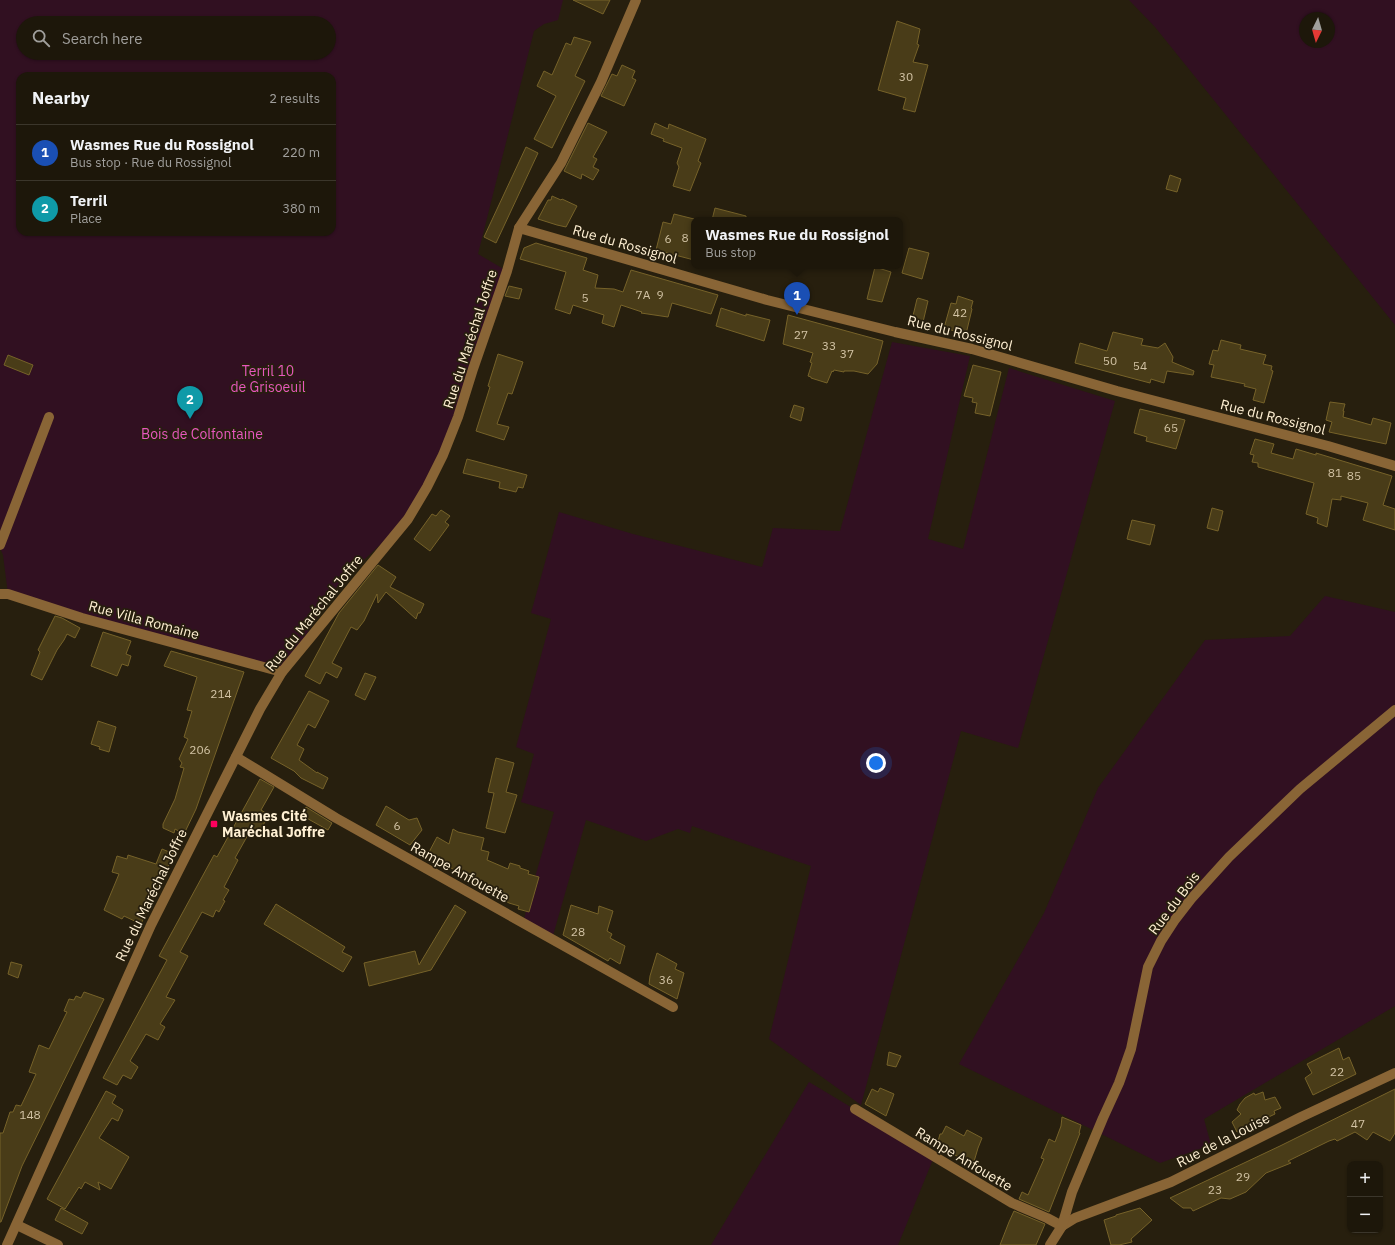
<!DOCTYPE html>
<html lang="en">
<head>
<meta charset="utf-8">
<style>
  body { margin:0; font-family:"IBM Plex Sans",sans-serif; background:#2a2418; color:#f1f3f6 }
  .controls { position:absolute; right:12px; bottom:12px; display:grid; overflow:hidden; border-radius:8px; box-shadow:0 1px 3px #0004 }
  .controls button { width:36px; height:36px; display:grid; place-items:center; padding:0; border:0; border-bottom:1px solid #3b362b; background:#1d170a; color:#f1f3f6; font:20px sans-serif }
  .compass { position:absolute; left:1299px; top:12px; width:36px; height:36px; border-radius:50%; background:#1d170a; box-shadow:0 1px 3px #0004; rotate:185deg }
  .you { position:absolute; left:876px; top:763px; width:14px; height:14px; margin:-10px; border:3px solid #fff; border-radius:50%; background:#1a73e8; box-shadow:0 0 0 6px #1a73e833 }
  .badge { display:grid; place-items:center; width:26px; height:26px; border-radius:50%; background:#fe005d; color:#fff; font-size:13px; font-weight:700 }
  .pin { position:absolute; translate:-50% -33px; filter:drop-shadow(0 1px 2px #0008) }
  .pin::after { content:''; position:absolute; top:21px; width:14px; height:12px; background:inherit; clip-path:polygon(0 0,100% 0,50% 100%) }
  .popup { position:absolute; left:691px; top:217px; width:212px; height:52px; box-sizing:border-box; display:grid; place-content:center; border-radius:8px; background:#1d170a; filter:drop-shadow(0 1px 3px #0005); font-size:13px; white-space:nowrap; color:#a09f9c }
  .popup b { font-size:15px; color:#f1f3f6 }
  .popup::after { content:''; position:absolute; left:50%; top:100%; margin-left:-8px; border:8px solid transparent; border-top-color:#1d170a }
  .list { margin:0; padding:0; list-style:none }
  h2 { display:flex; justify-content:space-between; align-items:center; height:52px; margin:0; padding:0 16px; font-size:17px }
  h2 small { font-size:13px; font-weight:400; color:#a09f9c }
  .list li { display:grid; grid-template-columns:26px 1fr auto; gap:12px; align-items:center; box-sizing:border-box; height:56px; padding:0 16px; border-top:1px solid #3b362b }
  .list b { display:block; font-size:15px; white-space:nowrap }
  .list p { margin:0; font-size:13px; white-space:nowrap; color:#a09f9c }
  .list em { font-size:13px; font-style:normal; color:#a09f9c }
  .icon { flex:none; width:22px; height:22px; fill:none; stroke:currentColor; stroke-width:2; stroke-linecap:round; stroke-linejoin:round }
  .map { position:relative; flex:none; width:1395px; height:1245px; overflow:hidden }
  .search { position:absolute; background:#1d170a; box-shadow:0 1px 3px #0004; left:16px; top:16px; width:320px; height:44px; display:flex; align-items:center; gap:10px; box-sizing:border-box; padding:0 14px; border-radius:22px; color:#a09f9c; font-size:15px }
  .panel { position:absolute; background:#1d170a; box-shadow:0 1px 3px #0004; left:16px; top:72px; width:320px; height:164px; border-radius:12px }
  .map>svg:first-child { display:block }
  .green { fill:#311021; fill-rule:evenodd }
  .building { fill:#493c18; stroke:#766229 }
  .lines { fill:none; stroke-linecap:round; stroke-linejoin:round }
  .minor { stroke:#896536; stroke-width:10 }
  .poi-dot { fill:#fe005d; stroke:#271f0e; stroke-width:1.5 }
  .labels { text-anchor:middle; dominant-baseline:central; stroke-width:3.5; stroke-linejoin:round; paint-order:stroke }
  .number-label { font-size:12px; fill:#d2c3a4 }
  .street-label { font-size:14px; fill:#fff0d3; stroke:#271f0e }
  .park-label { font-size:14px; fill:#e757be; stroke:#271f0e }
  .poi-label { font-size:14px; font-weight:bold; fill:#fff0d3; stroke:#271f0e; text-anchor:start }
</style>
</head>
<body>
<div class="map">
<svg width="1395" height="1245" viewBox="0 0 1395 1245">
  <rect width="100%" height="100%" fill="#271f0e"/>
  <g class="green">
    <path d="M0,0H563L558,20L544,24L534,31L478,254L507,271L458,417L408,519L340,582L282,672L8,594L3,555L0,548ZM23,23H329V53H23ZM20,76H332V232H20Z"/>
    <path d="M1129,0H1395V325L1155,27ZM1305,18H1329V42H1305Z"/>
    <path d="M892,342L970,356L928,539L963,549L1009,368L1115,401L1018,748L961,731L861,1105L769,1039L811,866L692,826L690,833L678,829L646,841L586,820L552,939L523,923L533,884L554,812L521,802L534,754L516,747L551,619L531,613L559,512L633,534L762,567L773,528L840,531Z"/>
    <path d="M1325,596L1395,612V1006L1204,1119L1211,1145L1160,1163L959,1064L1044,913L1098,788L1205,640L1290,636Z"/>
    <path d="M809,1082L934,1157L898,1245H711Z"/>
  </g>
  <g class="building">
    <path d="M573,0H610L603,14Z"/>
    <path d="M897,21L920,29L917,44L919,45L913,62L928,65L915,112L903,109L906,98L878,90Z"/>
    <path d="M574,37L591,42L575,76L585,81L552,148L534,139L556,96L537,86L544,71L552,75L566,43L571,45Z"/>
    <path d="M622,65L635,71L632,78L636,80L624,106L601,96L612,74L617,76Z"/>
    <path d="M588,123L607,132L593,157L597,159L593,167L599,170L593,180L582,174L581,179L564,171Z"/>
    <path d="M655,123L668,129L669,124L706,139L698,161L701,163L690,191L673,186L679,167L677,163L682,148L663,141L664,139L651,134Z"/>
    <path d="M526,147L538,153L496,243L484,237Z"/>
    <path d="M1170,175L1181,179L1177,192L1166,189Z"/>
    <path d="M552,196L561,200L562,199L577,206L566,227L557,225L538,219L548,200H551Z"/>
    <path d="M715,208L746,216V220H712Z"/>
    <path d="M674,214L694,219V260L656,250L663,222L671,224Z"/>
    <path d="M536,243L587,258L583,270L598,275L595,288L614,289L623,292L631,270L718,295L711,314L672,303L668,317L641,313L642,312L621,305L614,327L602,323L604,315L573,305L570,314L555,309L566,272L520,259L524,248Z"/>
    <path d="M909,248L929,253L922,279L902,273Z"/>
    <path d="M875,267L891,272L882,302L867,299Z"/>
    <path d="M509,286L522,289L519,299L505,296Z"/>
    <path d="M958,296L973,301L971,308L972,309L966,334L944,328L951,303L956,304Z"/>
    <path d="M918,298L928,301L923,322L912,320L917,299Z"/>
    <path d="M721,308L746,316V314L770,320L764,341L716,326Z"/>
    <path d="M788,315L883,341L877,364L868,374L854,371H844V372L834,370L833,372L832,371L827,383L811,378V377L808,376L812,363L810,362L813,353L783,344Z"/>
    <path d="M1113,332L1143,339L1141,345L1158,348L1165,343L1173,357L1172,362L1194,371L1193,375L1167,371L1164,383L1151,379L1150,383L1075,363L1080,343L1107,351Z"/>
    <path d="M1221,340L1241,345L1240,349L1266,355L1263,364L1272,366L1271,370L1273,371L1264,403L1253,400L1256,389L1244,386L1245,384L1211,377L1214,365L1209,364L1213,350L1218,351Z"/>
    <path d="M498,354L523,362L512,394L508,393L497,424L509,427L504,440L476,431L490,387L488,386Z"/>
    <path d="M8,355L33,365L29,375L4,365Z"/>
    <path d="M973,365L1001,372L990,416L975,413L977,403L972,402L973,398L964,396Z"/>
    <path d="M1330,402L1345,404L1343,411H1344L1343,417L1371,425L1373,418L1391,423L1386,444L1329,432L1332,422L1326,420Z"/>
    <path d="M794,405L804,408L801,421L790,417Z"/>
    <path d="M1140,409L1185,420L1176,449L1146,441L1147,437L1134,433Z"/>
    <path d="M1255,439L1274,444L1271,453L1293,459L1296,449L1316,455V453L1392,476L1383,505L1395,509V530L1363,520L1368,503L1341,496V500L1332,499L1327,527L1317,523L1318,518L1306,514L1314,483L1258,467V463L1252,462L1254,455L1250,454Z"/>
    <path d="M467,459L527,475L523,488L518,487L516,492L499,488L500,482L463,473Z"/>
    <path d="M1212,508L1223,511L1218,531L1207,528Z"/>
    <path d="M441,510L450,516L445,522L449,525L430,551L414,539L432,514L436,516Z"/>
    <path d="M1132,520L1155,525L1150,545L1127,539Z"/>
    <path d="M378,565L396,577L390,587L424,604L420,613H418L416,619L386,592L378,603L377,594L364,621L357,630L351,627L332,663L342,668L337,678L326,672L320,684L305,676L339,613Z"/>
    <path d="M55,616L62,618L80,628L75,638L67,634L64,640L57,650L42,680L31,675L40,652L38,650Z"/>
    <path d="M103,632L131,641L126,654L131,656L128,666L122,664L117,676L91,666Z"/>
    <path d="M171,651L244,672L196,809L184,834L175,829L174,833L163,828V824L175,799L184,768L180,767L182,763L179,759L188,739L184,737L192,711L187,710L197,677L164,666Z"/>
    <path d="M365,673L376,677L365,700L355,695Z"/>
    <path d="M309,691L329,701L315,728L308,724L297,745L304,749L299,760L317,773V772L328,778L323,789L301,778L294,771L271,758Z"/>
    <path d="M98,721L116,727L109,752L99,749L100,747L91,744Z"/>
    <path d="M496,758L514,763L506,792L517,795L505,833L486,828L494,793L488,792Z"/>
    <path d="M260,779L274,787L261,810L269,815L259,832L256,830L253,835L249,833L235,858L238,860L224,887L229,890L223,900L225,901L219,912L216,910L213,917L202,912L180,952L188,956L166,997L175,1000L160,1024L165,1027L158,1040L146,1034L130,1061L138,1067L131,1079L123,1075L117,1085L103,1078L167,960L159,956L214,855L217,857Z"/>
    <path d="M386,806L409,820L417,818L422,830L410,845L376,825Z"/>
    <path d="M306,807L332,823L328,830L301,815Z"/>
    <path d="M453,829L458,832L484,838L481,850L489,852L487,860L508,869L510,863L520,866V868L529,871L528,874L539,877L529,912L518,909L519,906L509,903L428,854L437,837L449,844Z"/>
    <path d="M162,849L174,854L141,924L124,916L122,919L104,910L119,874L112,872L117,856L127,859L128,855L156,864Z"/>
    <path d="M276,904L345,947L342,952L352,957L343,972L264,924Z"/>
    <path d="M455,905L466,912L431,970L369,986L364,963L415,951L419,965Z"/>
    <path d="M571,905L598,914L599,906L613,911L607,931L612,934L610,938L625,946L620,964L610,958L608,961L563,935Z"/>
    <path d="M657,953L677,964L675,969L684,973L677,999L649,984L650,976Z"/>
    <path d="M11,962L22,965L18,978L8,974Z"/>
    <path d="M84,992L104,999L22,1166L1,1222H0V1133H3L10,1112H13L16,1105L21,1106L31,1085L36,1074L29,1072L39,1045L49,1049L67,1012L64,1011L69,999L74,1000L76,996L81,998Z"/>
    <path d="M1339,1048L1343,1060L1349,1057L1356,1074L1313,1095L1305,1078L1312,1073L1307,1064Z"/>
    <path d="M889,1052L901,1056L896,1067L887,1065Z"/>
    <path d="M880,1088L894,1094L886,1116L865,1104L872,1089L878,1092Z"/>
    <path d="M1395,1089V1133L1390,1141L1373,1132L1367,1140L1355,1132L1337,1141L1335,1139L1329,1141L1288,1161L1291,1163L1266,1173L1246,1192L1230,1199L1221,1198L1193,1211L1191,1208H1183L1170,1198L1280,1146Z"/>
    <path d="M106,1091L116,1096L112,1103L123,1110L118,1121L112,1118L99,1138L129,1157L111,1189L98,1182L100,1190L85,1182L81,1189L79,1187L65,1209L47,1199Z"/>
    <path d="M1263,1092L1265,1100L1275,1097L1281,1108L1274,1111L1275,1114L1237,1132L1232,1122L1241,1114L1237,1110L1240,1104L1245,1098L1254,1093L1255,1095Z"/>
    <path d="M1062,1117L1081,1125L1079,1133H1080L1049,1212L1019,1199L1022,1192L1028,1195L1044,1159L1041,1158L1049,1139L1055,1142L1061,1126Z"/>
    <path d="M946,1126L964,1136L967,1130L982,1138L978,1148L973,1165L937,1145L940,1134H942Z"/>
    <path d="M61,1208L88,1223L82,1234L55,1220Z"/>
    <path d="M1140,1208L1152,1220L1131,1239L1132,1242L1119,1245H1111L1104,1220L1116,1216V1215Z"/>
    <path d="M1014,1211L1045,1224L1036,1245H1000L1009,1222Z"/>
  </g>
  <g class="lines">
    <g class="minor">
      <path d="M519,228L767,300L895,332L972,349L1117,391L1328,446L1395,466"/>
      <path d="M0,545L49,417"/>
      <path d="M0,594H8L82,618L282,672"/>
      <path d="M236,757L336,818L673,1007"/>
      <path d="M855,1109L1012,1203L1047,1218L1062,1226"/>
      <path d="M17,1225L58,1245"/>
      <path d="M1062,1226L1075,1218L1171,1182L1301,1117L1395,1073"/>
      <path d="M7,1245L151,925L260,709L282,672L408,519L427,487L443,455L458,417L473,369L507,271L519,228L561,163L601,82L636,0"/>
      <path d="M1050,1245L1062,1226L1072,1192L1103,1118L1119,1083L1131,1049L1148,967L1161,941L1174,921L1191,899L1229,857L1300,789L1395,710"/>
    </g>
  </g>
  <rect class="poi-dot" x="210" y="820" width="8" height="8" rx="2"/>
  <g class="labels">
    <g class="number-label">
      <text x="906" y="76">30</text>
      <text x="685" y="237">8</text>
      <text x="668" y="238">6</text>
      <text x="643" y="294">7A</text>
      <text x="660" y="294">9</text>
      <text x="585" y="297">5</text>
      <text x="960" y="312">42</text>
      <text x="801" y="334">27</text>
      <text x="829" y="345">33</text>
      <text x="847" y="353">37</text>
      <text x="1110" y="360">50</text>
      <text x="1140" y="365">54</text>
      <text x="1171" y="427">65</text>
      <text x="1335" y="472">81</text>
      <text x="1354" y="475">85</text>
      <text x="221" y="693">214</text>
      <text x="200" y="749">206</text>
      <text x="397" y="825">6</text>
      <text x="578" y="931">28</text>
      <text x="666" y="979">36</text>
      <text x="1337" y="1071">22</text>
      <text x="30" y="1114">148</text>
      <text x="1358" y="1123">47</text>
      <text x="1243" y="1176">29</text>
      <text x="1215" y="1189">23</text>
    </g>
    <g class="street-label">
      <text transform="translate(625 244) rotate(16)">Rue du Rossignol</text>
      <text transform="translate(960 333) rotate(14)">Rue du Rossignol</text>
      <text transform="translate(470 339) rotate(-72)">Rue du Maréchal Joffre</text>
      <text transform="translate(1273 417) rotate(14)">Rue du Rossignol</text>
      <text transform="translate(314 613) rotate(-51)">Rue du Maréchal Joffre</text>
      <text transform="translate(144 620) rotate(15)">Rue Villa Romaine</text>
      <text transform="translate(460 872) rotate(29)">Rampe Anfouette</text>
      <text transform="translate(151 895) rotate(-64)">Rue du Maréchal Joffre</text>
      <text transform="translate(1174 903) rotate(-53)">Rue du Bois</text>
      <text transform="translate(1223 1140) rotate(-27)">Rue de la Louise</text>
      <text transform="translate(964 1159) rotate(31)">Rampe Anfouette</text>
    </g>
    <g class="park-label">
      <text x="268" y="371">Terril 10<tspan x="268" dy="16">de Grisoeuil</tspan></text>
      <text x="202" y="434">Bois de Colfontaine</text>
    </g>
    <g class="poi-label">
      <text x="222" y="816">Wasmes Cité<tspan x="222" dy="16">Maréchal Joffre</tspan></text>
    </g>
  </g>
</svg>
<div class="controls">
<button>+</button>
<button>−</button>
</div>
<svg class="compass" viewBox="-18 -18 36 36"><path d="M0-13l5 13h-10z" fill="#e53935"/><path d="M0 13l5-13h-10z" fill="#a09f9c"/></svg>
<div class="you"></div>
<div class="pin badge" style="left:797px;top:315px;background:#1a4fb4">1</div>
<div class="popup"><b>Wasmes Rue du Rossignol</b>Bus stop</div>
<div class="pin badge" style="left:190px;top:419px;background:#0f9aa8">2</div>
<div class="search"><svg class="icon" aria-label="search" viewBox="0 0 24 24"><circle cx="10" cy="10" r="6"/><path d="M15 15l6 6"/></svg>Search here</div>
<section class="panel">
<h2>Nearby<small>2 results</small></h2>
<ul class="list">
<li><span class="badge" style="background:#1a4fb4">1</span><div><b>Wasmes Rue du Rossignol</b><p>Bus stop · Rue du Rossignol</p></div><em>220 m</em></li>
<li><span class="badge" style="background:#0f9aa8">2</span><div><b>Terril</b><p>Place</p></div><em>380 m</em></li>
</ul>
</section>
</div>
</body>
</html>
